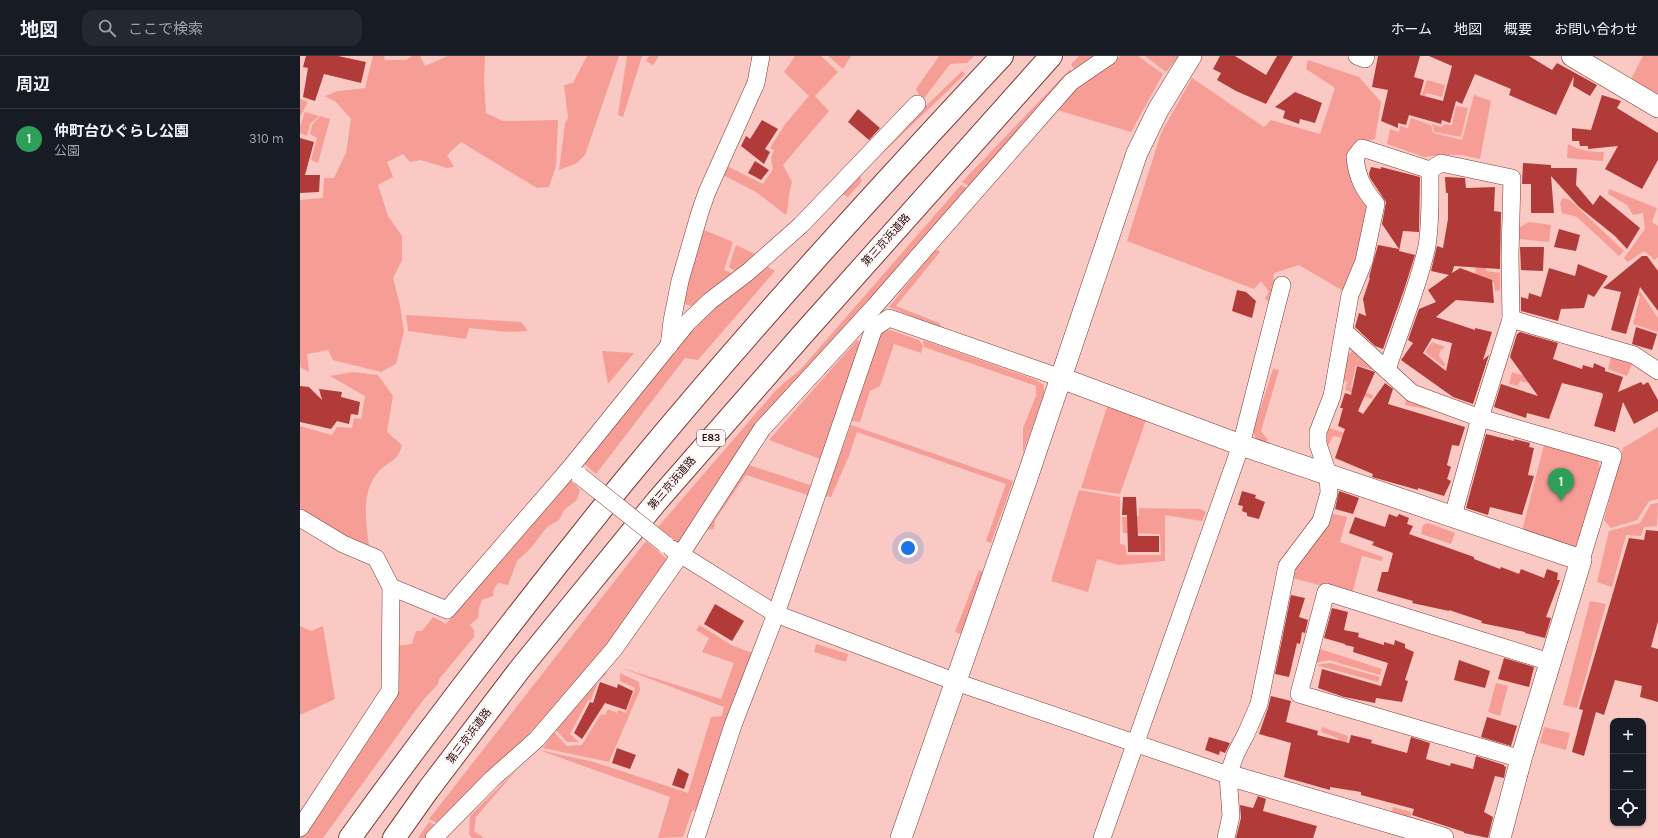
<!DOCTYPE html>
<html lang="ja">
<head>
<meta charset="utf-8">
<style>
  body { margin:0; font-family:Karla,"Noto Sans JP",sans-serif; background:#242831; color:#f1f3f6 }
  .controls { position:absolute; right:12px; bottom:12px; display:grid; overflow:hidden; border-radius:8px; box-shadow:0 1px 3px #0004 }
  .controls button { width:36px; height:36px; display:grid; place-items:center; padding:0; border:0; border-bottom:1px solid #363941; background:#171b24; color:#f1f3f6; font:20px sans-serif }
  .you { position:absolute; left:608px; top:492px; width:14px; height:14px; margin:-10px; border:3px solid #fff; border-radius:50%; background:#1a73e8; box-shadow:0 0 0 6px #1a73e833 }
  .badge { display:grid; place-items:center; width:26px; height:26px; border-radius:50%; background:#92b5bb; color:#fff; font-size:13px; font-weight:700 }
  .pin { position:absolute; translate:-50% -33px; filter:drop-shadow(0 1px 2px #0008) }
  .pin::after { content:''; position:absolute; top:21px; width:14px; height:12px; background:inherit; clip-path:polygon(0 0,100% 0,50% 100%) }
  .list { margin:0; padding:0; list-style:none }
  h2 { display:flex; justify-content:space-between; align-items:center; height:52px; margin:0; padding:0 16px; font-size:17px }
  h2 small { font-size:13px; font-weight:400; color:#9ea1a6 }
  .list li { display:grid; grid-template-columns:26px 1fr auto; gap:12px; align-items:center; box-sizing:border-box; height:60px; padding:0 16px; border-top:1px solid #363941 }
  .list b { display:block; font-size:15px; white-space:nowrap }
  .list p { margin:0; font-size:13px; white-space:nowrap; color:#9ea1a6 }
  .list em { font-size:13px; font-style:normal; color:#9ea1a6 }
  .icon { flex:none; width:22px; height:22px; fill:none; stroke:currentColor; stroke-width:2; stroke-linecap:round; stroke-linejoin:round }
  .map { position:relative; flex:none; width:1358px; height:782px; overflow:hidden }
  header { display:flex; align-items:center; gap:24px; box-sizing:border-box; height:56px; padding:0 20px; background:#171b24; border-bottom:1px solid #363941 }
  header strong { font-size:19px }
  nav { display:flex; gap:22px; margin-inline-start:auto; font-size:14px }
  .search { width:280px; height:36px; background:#242831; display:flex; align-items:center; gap:10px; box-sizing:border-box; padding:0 14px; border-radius:12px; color:#9ea1a6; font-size:15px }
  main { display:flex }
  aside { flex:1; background:#171b24 }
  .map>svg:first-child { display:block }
  .green { fill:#f69d96 }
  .building { fill:#b13b38; fill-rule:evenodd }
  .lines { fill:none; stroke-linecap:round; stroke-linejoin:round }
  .minor-casing { stroke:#7e3b37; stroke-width:18 }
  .tertiary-casing { stroke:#7e3b37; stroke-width:22 }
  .motorway-casing { stroke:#7e3b37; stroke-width:24 }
  .minor { stroke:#fff; stroke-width:17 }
  .tertiary { stroke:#fff; stroke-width:21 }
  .motorway { stroke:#fff; stroke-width:22 }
  .minor-bridge-casing { stroke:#7e3b37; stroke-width:18; stroke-linecap:butt }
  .minor-bridge { stroke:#fff; stroke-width:17 }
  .labels { text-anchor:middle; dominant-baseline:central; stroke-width:4; stroke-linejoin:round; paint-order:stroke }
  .shield { fill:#fef5f4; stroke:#675150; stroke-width:1 }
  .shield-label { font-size:10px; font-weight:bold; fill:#260b0a }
  .street-label { font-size:11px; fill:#260b0a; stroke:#fef5f4 }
</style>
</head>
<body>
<header>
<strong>地図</strong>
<div class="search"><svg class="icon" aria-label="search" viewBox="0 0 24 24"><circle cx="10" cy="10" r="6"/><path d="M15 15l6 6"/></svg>ここで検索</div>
<nav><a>ホーム</a><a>地図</a><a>概要</a><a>お問い合わせ</a></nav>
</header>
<main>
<aside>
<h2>周辺<small></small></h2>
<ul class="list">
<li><span class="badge" style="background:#2e9e5b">1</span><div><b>仲町台ひぐらし公園</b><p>公園</p></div><em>310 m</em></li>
</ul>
</aside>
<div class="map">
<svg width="1358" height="782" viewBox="0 0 1358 782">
  <rect width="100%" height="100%" fill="#fac9c4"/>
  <g class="green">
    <path d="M73,0H84L85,4H106L112,0H120L125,10L148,0H185L184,24L186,57L203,65L258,64L256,110L249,131L237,132L161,86L147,99L154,111L147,112L121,104L110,106L103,98L87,106L93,121L78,129L88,160L102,180V204L93,222L100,249L104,275L96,308L81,316L33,304L28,294L7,298L9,316L0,311V144L23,142L24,122H34L46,97L51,63L36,46L25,40L38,35L65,32Z"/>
    <path d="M287,0H319L285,99L277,107L259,114L265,67L268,62L264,29L273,27Z"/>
    <path d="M327,0H342L323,61L318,59Z"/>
    <path d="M349,0H359L353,9L346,5Z"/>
    <path d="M495,0H521L538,16L515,40L529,55L483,109L492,126C488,137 489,148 486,159L456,136L423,119L427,110L463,128L473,113L471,102L474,94L470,92L486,67L509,40L484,16Z"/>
    <path d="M528,0H551L543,13Z"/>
    <path d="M639,0H674L667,7L650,8L622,45L616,33Z"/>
    <path d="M779,0H794L774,13L771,8Z"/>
    <path d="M821,0H838L863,18L831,76L757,54L779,30Z"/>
    <path d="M845,0H879L866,16Z"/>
    <path d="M1343,0H1358V41L1330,25Z"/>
    <path d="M1008,4L1059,21L1081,46L1075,83L1059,88L1068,150L1060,206L1045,236L999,209L974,217L971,248L965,242L969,236L961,225L954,233L827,185L861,77L892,22L964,71L971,64L1020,78L1035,32L1006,13Z"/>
    <path d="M770,13L772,17L669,130L662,126Z"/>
    <path d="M662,15L665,18L563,116L559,115Z"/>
    <path d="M1127,24L1145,29L1142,41L1126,37L1120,62V45Z"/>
    <path d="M1174,39L1191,45L1180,103L1162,99H1143L1124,101L1087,88L1090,73L1099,76L1100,70L1108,72L1111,62L1131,69L1133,77L1162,84Z"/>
    <path d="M0,43L8,46L0,61Z"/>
    <path d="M1156,50L1168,52L1161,81L1134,76L1132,68L1142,71L1144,68L1152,69Z"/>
    <path d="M5,56L19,60L10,68L7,80L0,77V70Z"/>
    <path d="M20,60L30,63L18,107L11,104L17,82L10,78L12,69Z"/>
    <path d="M1268,88C1280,95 1290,96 1304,96L1303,105L1267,102Z"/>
    <path d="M560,120L562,125L548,141L539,136Z"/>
    <path d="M661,129L670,134L460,365L379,489L358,471L477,333L501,313Z"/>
    <path d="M1309,133L1357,152L1352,166L1358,170V201L1355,204L1344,195L1328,206L1324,202L1345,173L1343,157L1333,159L1327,149L1308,138Z"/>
    <path d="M1263,142L1270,144L1324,195L1319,200L1277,161L1262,157L1260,147Z"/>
    <path d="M1229,166L1251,169L1249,186L1219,183L1220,171Z"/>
    <path d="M404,174L433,186L424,214L434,218L393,251L381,246Z"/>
    <path d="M436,189L457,199L436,216L429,211Z"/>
    <path d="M638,194L640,196L596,250L639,267L643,273L589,251L634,195Z"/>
    <path d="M465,209L475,215L398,304L385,302L296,418L281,405L374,296L418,246Z"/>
    <path d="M1176,211H1186V215L1200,217V234L1195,235L1194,227L1174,225Z"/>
    <path d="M1338,232L1358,262V276L1333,268L1340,240L1321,236Z"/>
    <path d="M106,259L221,266L228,275L208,276L169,272L166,283L108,275Z"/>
    <path d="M590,274L619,284L623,290L621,297L594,288L580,330L570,335L560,366L552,365L581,276Z"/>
    <path d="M557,284L561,287L520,403L469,384Z"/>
    <path d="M623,284L734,323L744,329V338L723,397V372L736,340V330L624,291Z"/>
    <path d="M1132,286L1145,291L1140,295L1139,300L1145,308L1144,311L1125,296Z"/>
    <path d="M1054,292L1080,316L1056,309L1051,331L1073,339L1072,343L1045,334L1047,326L1040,324L1044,305Z"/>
    <path d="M302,295L334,297L308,328Z"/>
    <path d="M1311,301L1332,308L1327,320L1308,313Z"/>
    <path d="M973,313L979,314L961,375L968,384L964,387L956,383L953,375Z"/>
    <path d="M53,316L78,319L93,340L87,376L102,389C98,405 91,404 80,414C60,435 66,465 69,491L0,467V370L32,379L37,371L52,372L54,362L61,363L65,340L30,320Z"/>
    <path d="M1212,316L1257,330L1240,329L1220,325L1218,330L1209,328Z"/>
    <path d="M1107,339L1132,354L1105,349Z"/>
    <path d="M807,351L846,364L820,438L781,432Z"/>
    <path d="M551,369L713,425L691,487L686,485L706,428L557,376L549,400L531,441L525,440Z"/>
    <path d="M1025,371L1059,381L1058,385L1033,380L1028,390L1023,379Z"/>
    <path d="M1358,371V443L1349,445L1337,464L1311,472L1304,464L1323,392Z"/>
    <path d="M1244,389L1298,404L1301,416L1278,489L1271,493L1222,475Z"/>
    <path d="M446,408L510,429L508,439L446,419L415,464L414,473L403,474Z"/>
    <path d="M270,423L280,434L277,444L264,454L259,464L247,471L231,492L217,505L208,529L198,527L194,533L193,540L182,544L179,552L178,562L170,569L174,574V581L139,623L138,628L124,643L23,782H0V779L94,636L95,590L112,588L116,575H122L133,561L146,568L262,427Z"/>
    <path d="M779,434L820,441V488L825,489L827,499H861L860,478L823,477L822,461L839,460V452L900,453L906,456L902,465L865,459V505L819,509L797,503L788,536L751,525Z"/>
    <path d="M1358,447L1357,470L1344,471L1341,480L1326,479L1312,531L1297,526L1309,475L1340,467L1351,448Z"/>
    <path d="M1029,457L1047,461L1040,486L1083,501L1082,505L1062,500L1052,538L989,521Z"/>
    <path d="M1128,467L1155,477L1151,488L1121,478L1123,469Z"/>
    <path d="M346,485L368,504C350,530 334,557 315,582C261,649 199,707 137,767L129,763Z"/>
    <path d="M679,514L683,516L661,578L655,576Z"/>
    <path d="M1290,545L1306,548L1277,652L1263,649Z"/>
    <path d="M400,569L431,589L452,597L397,754L392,755L383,781L358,782L370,741L239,694L294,706L388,737L411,661L422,660L424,651L319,611L421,643L434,607L402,596L409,582L396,574Z"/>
    <path d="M0,570L11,575L23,570L35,643L0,659Z"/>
    <path d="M516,588L548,598L546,606L514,596Z"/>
    <path d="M1017,592L1082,613L1080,619L1029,604L1015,607Z"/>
    <path d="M1030,607L1080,621L1078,626L1016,609Z"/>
    <path d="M302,614L307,617L297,627L291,644H288L270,678L279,686H267L255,673Z"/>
    <path d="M320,617L339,626L340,634L309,706L243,692L254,676L267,690L282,689L301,658L305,659L308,653L317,657L318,654L326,657L335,632L320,625Z"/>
    <path d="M1196,627L1208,630L1200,660L1188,656Z"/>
    <path d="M1022,671L1048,680L1046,688L1039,687L1038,682L1021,676Z"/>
    <path d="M1244,671L1270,677L1266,694L1240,687Z"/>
    <path d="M220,710L176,761L174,775L184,782H172L169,778L170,760Z"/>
    <path d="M1093,751L1111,756V761L1125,764L1117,767L1091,758Z"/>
    <path d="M129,766L135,769L126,782H118Z"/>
  </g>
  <g class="building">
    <path d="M6,0H38L66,6L61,27L24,18L15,45L3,41L8,12L3,11Z"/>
    <path d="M920,0H935L966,19L977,0H993L966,48L936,35L917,24L921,17L913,13Z"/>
    <path d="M1078,0H1120L1114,21L1124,24L1120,39L1143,45L1152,10L1129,0H1229L1252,14L1257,7L1297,29L1290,40L1273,30L1274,20L1256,59L1209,39L1211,33L1175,18L1162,48L1156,45L1150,67L1142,64L1141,68L1109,59L1106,69L1098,67V72L1081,65L1088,34L1072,31Z"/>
    <path d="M995,36L1022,47L1015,67L1000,63L999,68L983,62L985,55L975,51Z"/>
    <path d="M1302,39L1321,45L1317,52L1358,77V104L1342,133L1305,113L1318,90L1288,93V90H1280L1279,85H1272V72L1291,74Z"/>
    <path d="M558,53L580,72L569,84L548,66Z"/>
    <path d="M462,64L478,73L465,93L470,96L464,108L441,90L446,80L450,83Z"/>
    <path d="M0,82L14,86L5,119H20L19,136L0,137Z"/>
    <path d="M455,105L469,114L461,124L448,117Z"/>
    <path d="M1223,107L1251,109V112H1277L1276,129L1293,149L1300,139L1340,172L1327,193L1315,180L1279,151L1251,120L1254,157H1231V128H1222Z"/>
    <path d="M1071,111L1081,113V111L1120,121L1119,176L1103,175L1099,195L1115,199L1104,234L1083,293L1075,290L1055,271L1059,257L1066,260L1063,243L1070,222L1069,221L1078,189L1099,193L1082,168L1086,146L1070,122L1069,118Z"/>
    <path d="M1145,121L1165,122L1166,132L1195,131L1194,155L1201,156L1200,213L1154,210L1152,217L1160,212L1192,224L1194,247L1156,244L1136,261L1175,274V272L1192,276L1183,304L1189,299L1173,348L1153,341L1101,304L1113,287L1108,284L1119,253L1136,246L1128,234L1149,219L1131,215L1137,190L1143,192L1148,163V137H1146ZM1132,282L1152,287L1146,315L1123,297Z"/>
    <path d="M1259,173L1280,179L1276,195L1254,191Z"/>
    <path d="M1220,191H1244L1243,215L1221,214Z"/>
    <path d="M1342,200H1347L1358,215V255L1340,231L1326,278L1311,274L1321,236L1303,232Z"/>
    <path d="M1278,208L1308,220L1294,241L1288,238L1284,252L1261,253L1258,265L1221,255V241L1228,243L1229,237L1241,241L1249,212L1275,220Z"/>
    <path d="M937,234L946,236L956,245L952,262L932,255Z"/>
    <path d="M1336,271L1357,278L1352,294L1332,288Z"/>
    <path d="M1220,276L1258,287L1253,303L1282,313L1283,309L1293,312L1294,307L1305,312V315L1323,321L1318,336L1341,326L1343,329L1348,326L1358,344V355L1334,368L1323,346L1315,376L1294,370L1303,339L1302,337L1262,327L1249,363L1227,357L1226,362L1194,351L1201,328L1238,340L1210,301L1217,278Z"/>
    <path d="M1057,310L1075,316L1058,355L1063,358L1085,327L1093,333L1088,348L1165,371L1159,390L1152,389L1147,409L1151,411L1147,423L1151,425L1144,440L1118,432V434L1072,421L1073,418L1035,402L1045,373L1038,370L1043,352H1040L1045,337L1051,339Z"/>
    <path d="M0,330L9,331L22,344L19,333L42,336L41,341L60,346L58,359L51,358L49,368L37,365L31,373L0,366Z"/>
    <path d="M1186,378L1214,385V383L1230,387L1229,391L1234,392L1228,419L1234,420L1222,459L1190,451L1188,459L1166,452Z"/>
    <path d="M942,435L956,439L955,442L965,446L959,463L947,460V457L942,455L943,450L938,449Z"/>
    <path d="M1039,435L1059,442L1053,458L1035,453Z"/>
    <path d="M823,441H836L838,480H859V496H828L827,459H822Z"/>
    <path d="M1089,458L1097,461L1099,458L1109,462L1107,468L1113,470L1109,478L1174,501V503L1200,513L1201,511L1219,518L1221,513L1244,522L1247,513L1258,517L1257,524H1260L1246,561L1251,562L1245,582L1225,577V576L1181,567L1182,565L1149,554V555L1112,547L1113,545L1077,535L1082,516H1088L1093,497L1072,489L1074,486L1049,477L1055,461L1085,471Z"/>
    <path d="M1346,474L1358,475V565L1351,591L1358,593V646L1340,641L1342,630L1315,624L1304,659L1296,656L1284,700L1272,696L1283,654L1279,653L1329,482L1344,484Z"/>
    <path d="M991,539L1005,542L999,561L1008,564L1005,577L1002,576L1000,588L997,587L989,621L975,618Z"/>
    <path d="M415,548L444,565L432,585L404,568Z"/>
    <path d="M1032,552L1048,556L1044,574L1059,577L1058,581L1084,589V586L1094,589L1095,584L1105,588V592L1114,596L1105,624L1108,625L1102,646L1076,642L1075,647L1044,641L1018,632L1022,613L1081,630L1088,607L1053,596L1054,591L1045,589V588L1024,582Z"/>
    <path d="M1204,602L1234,611L1229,631L1198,623Z"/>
    <path d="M1159,604L1190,615L1185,632L1154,624Z"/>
    <path d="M300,626L317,632L318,628L333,635L326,654L305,647L282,683L274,677L290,646L293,647Z"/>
    <path d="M971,640L991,645L986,666L1018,675L1017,679L1049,687L1051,679L1072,684L1071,687L1107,697L1111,681L1130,687L1126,703L1150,710L1151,707L1173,713L1176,700L1204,709V710L1206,711L1204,722L1195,720L1184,756L1193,761L1188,782L1164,777V776L1112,759L1114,753L1061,739V736L1030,731V734L984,721L991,687L959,678L968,652Z"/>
    <path d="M1187,661L1217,670L1211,690L1181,681Z"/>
    <path d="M909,681L930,687L925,697L920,695L919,699L905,694Z"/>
    <path d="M317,692L336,699L330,713L312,707Z"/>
    <path d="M378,712L389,718L384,733L372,729Z"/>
    <path d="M958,740L966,743L963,755L1017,770L1013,782H936L941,762L940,749L953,752Z"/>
  </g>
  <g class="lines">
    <g class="minor-casing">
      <g id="minor">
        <path d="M1057,0L1065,3L1066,0"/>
        <path d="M1211,263L1334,299L1358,315"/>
        <path d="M1044,275L1112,337L1180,362L1313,400L1281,504"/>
        <path d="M369,290L372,265L380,225L400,156L407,136L456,27L461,0"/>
        <path d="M1087,314C1100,273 1118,232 1127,190C1131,165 1130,139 1130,114"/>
        <path d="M0,462L43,488L76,502L91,531L90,635L0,772"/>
        <path d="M372,493L476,558L656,626L928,719"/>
        <path d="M91,531L147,554L270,412L388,266L410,245L448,216L501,169L617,48"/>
        <path d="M1221,703L999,638L1026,536L1250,606"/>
        <path d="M134,782L192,723L237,683L314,593L381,498L462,373L574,251L771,26L809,0"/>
        <path d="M396,782L433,669L476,558L574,272L589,262L761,322"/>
        <path d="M802,782L941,389L982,229"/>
        <path d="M926,782L931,760L928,719L936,697L946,678L959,648L987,510L1021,465L1029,437L1028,418L1018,388V376L1032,340L1050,239L1064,205L1076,148C1063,133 1057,121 1055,101L1062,92L1130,114L1141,107L1212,122L1210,199L1211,263L1180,362L1153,460"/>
      </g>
    </g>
    <g class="tertiary-casing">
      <g id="tertiary">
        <path d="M1272,0L1358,51"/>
        <path d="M761,322L941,389L1281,504L1221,703L1200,782"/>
        <path d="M928,719L1143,782"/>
        <path d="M601,782L727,422L837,97L858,54L891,0"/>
      </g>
    </g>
    <g class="motorway-casing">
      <g id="motorway">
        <path d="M50,782C117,689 186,599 257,509C282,478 306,447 331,417C449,274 575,136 702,0"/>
        <path d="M94,782L128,734L220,613L357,445L502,279L751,0"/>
      </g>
    </g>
    <use href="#minor" class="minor"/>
    <use href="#tertiary" class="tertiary"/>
    <use href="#motorway" class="motorway"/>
    <g class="minor-bridge-casing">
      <path id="minor-bridge" d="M280,420L365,488"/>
    </g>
    <use href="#minor-bridge" class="minor-bridge"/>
  </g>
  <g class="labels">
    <rect class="shield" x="397" y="374" width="28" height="16" rx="3"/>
    <g class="shield-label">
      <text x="411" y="382">E83</text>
    </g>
    <g class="street-label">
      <text transform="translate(586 184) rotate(-48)">第三京浜道路</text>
      <text transform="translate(372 427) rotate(-49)">第三京浜道路</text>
      <text transform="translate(169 680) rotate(-53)">第三京浜道路</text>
    </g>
  </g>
</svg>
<div class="controls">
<button>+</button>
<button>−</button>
<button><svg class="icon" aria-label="locate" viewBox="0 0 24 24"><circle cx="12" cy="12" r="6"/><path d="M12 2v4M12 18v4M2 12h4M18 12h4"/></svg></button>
</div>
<div class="you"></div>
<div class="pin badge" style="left:1261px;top:445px;background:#2e9e5b">1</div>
</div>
</main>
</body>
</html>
